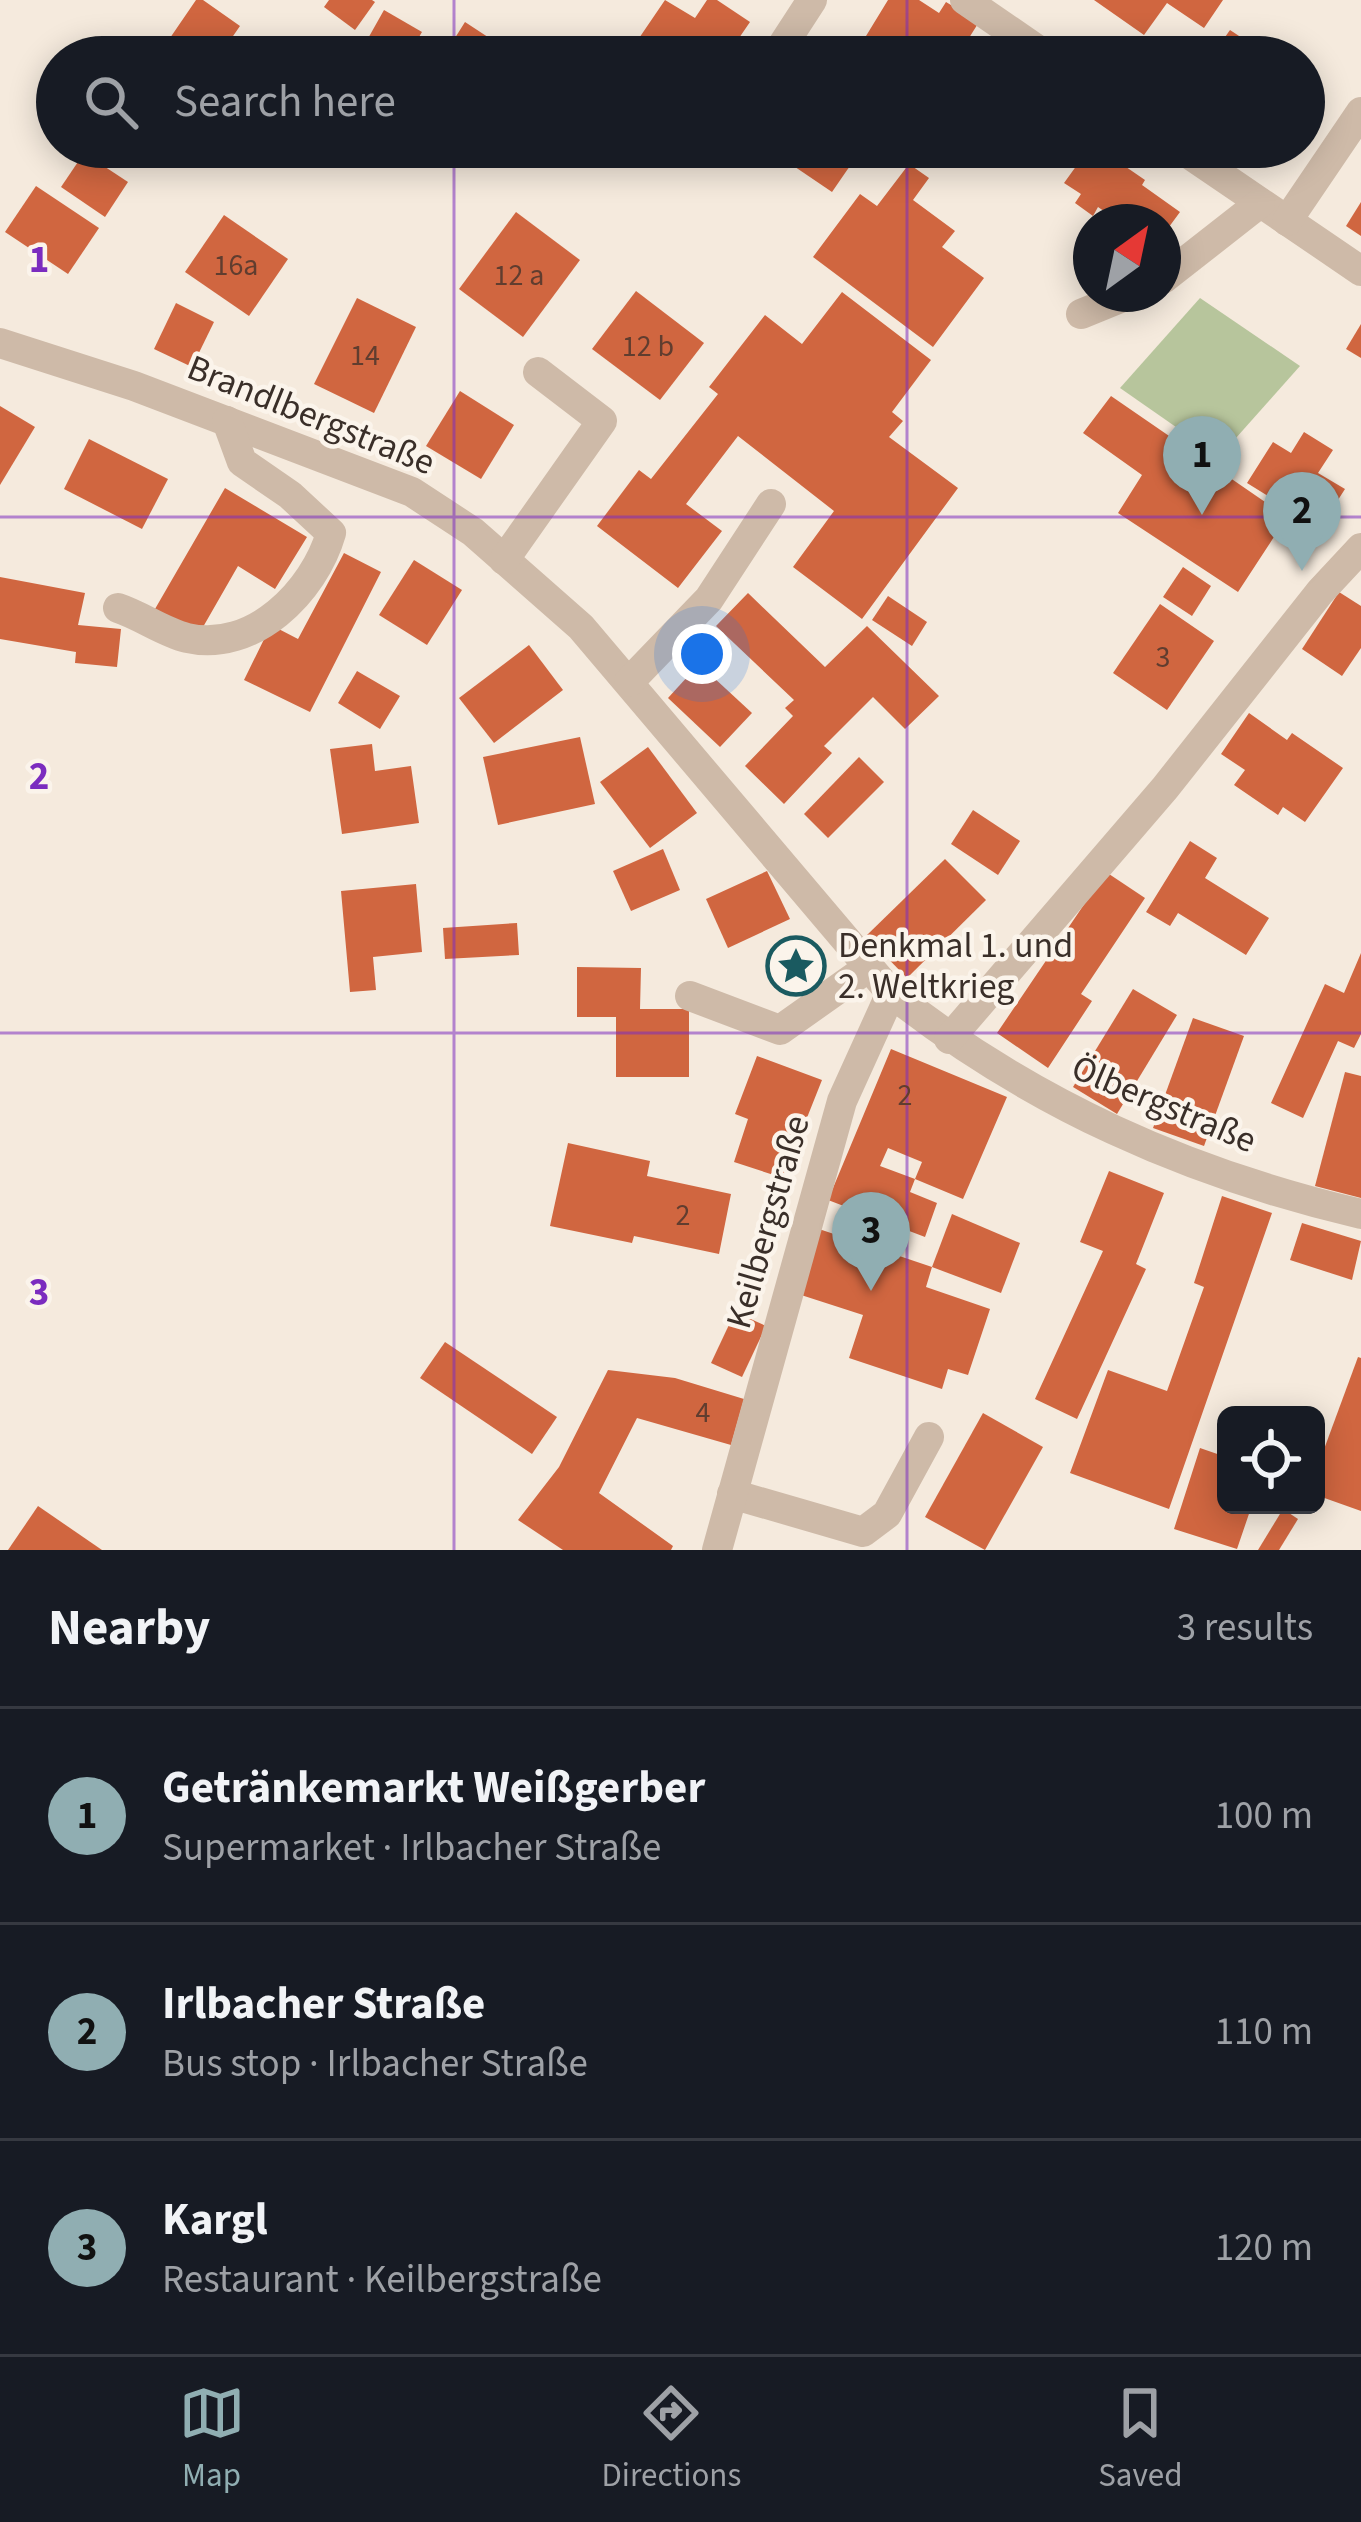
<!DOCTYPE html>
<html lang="en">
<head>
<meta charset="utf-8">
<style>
  body { margin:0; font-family:"Source Sans 3",sans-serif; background:#242831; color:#f1f3f6 }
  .controls { position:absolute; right:36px; bottom:36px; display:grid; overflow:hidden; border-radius:18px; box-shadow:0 6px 30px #0003 }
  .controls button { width:108px; height:108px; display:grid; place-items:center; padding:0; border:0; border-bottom:3px solid #363941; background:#171b24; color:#f1f3f6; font:60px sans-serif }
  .compass { position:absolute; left:1073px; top:204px; width:108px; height:108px; border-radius:50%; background:#171b24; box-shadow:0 6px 30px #0003; rotate:33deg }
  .you { position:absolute; left:702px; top:654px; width:42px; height:42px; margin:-30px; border:9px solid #fff; border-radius:50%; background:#1a73e8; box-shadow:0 0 0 18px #1a73e833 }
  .badge { display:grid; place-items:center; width:78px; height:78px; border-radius:50%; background:#90aeb2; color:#111; font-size:39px; font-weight:700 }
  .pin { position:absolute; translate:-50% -99px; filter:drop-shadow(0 3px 6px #0008) }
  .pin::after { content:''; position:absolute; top:63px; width:42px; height:36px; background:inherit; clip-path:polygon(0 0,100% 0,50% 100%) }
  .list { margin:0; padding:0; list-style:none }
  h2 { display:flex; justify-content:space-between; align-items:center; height:156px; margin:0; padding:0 48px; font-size:51px }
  h2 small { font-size:39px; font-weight:400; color:#9ea1a6 }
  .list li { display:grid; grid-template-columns:78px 1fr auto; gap:36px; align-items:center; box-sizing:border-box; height:216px; padding:0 48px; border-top:3px solid #363941 }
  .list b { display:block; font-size:45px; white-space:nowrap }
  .list p { margin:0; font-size:39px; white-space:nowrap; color:#9ea1a6 }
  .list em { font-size:39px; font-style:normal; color:#9ea1a6 }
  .icon { flex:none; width:66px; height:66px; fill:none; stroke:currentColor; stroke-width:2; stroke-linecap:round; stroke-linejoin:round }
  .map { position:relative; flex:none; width:1361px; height:1550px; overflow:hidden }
  .search { position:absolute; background:#171b24; box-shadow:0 6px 30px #0003; left:36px; right:36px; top:36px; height:132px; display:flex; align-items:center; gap:30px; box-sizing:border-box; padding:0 42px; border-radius:66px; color:#9ea1a6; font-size:45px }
  .sheet { height:804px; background:#171b24 }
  nav { display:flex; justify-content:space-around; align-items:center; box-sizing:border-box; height:168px; border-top:3px solid #363941; background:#171b24; font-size:33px; color:#9ea1a6 }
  nav a { display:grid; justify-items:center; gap:6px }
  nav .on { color:#90aeb2 }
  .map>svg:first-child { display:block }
  .green { fill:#b7c59c }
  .building { fill:#d06640 }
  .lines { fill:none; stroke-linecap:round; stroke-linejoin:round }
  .minor { stroke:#cebaa8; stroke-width:30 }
  .grid { fill:none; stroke:#7b2cbf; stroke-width:3; stroke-opacity:0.55 }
  .labels { text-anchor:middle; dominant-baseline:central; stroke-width:9; stroke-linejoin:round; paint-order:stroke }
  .number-label { font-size:30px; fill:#603d2f }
  .street-label { font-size:36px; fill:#3a2f29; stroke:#fbf4eb }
  .poi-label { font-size:36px; fill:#3a2f29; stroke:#fbf4eb; text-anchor:start }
  .grid-label { font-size:39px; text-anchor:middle; font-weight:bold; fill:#7b2cbf; stroke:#fbf4eb; stroke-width:9; stroke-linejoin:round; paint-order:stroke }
</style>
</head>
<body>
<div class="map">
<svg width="1361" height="1550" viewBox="0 0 1361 1550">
  <rect width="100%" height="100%" fill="#f5eadd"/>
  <path class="green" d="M1200,298L1300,366L1219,457L1120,388Z"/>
  <g class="building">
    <path d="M196,0H203L240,26L231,39L257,57H157Z"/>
    <path d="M329,0H372L375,2L355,30L324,7Z"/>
    <path d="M665,0L695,18L707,0H717L750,22L726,57H647L633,47Z"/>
    <path d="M888,0H919L939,13L946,2L979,22L957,57H900L866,36Z"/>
    <path d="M1094,0H1223L1204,28L1167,3L1144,35Z"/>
    <path d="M384,10L422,32L407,57H392L366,42Z"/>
    <path d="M465,22L497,43L519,57H443Z"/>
    <path d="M1230,30L1271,57H1211Z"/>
    <path d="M777,147H863L832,192L773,152Z"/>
    <path d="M1090,147H1097L1145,180L1142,185L1180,212L1166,231L1163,222H1152L1128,205L1117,220L1098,207L1093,216L1075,203L1081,194L1064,183Z"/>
    <path d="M84,153L128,182L105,217L61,187Z"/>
    <path d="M909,164L929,178L913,200L955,231L942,247L984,278L933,347L813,257L860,194L877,206Z"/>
    <path d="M36,186L99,228L68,274L5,232Z"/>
    <path d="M1361,202V236L1346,226Z"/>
    <path d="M516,212L580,260L523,337L459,289Z"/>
    <path d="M224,215L288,259L249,316L185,272Z"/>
    <path d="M636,291L704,343L660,400L592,349Z"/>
    <path d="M842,292L931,360L892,412L903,421L889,437L958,488L862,619L793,567L834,511L738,436L686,504L722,531L678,588L597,526L639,470L651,479L718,394L709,387L765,315L802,344Z"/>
    <path d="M357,298L416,327L374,413L314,384Z"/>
    <path d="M176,303L214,322L192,367L154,349Z"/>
    <path d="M1361,324V358L1346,349Z"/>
    <path d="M460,391L514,425L481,479L426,446Z"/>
    <path d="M1111,396L1287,517L1238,592L1118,513L1142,475L1083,433Z"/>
    <path d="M0,406L35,427L0,485Z"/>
    <path d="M1304,432L1333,450L1318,473L1345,489L1320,528L1247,483L1273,442L1291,453Z"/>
    <path d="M89,439L168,479L142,529L64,489Z"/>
    <path d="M225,488L307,537L275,589L238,566L199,634L155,609Z"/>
    <path d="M344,553L381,572L310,712L244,680L271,625L298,639Z"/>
    <path d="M414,560L462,590L427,645L379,615Z"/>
    <path d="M1183,567L1211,586L1192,616L1163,597Z"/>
    <path d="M0,577L85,593L78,625L121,629L117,667L75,663L76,652L0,639Z"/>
    <path d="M1339,592L1361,606V648L1342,676L1302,649Z"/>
    <path d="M748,593L825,667L867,626L939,696L905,729L873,697L824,746L832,753L784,804L745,766L793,716L785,708L794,700L716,626Z"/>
    <path d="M888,596L927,622L912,646L872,620Z"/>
    <path d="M1160,604L1214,641L1167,710L1113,673Z"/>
    <path d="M529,645L563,690L494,743L459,698Z"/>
    <path d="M699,664L752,713L720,747L668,698Z"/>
    <path d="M357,671L400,696L380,729L338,703Z"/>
    <path d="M1249,713L1287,740L1292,733L1343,768L1305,822L1283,807L1278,815L1234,785L1245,770L1221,754Z"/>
    <path d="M580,737L595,804L498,825L483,757Z"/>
    <path d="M372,744L375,771L411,766L419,823L342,834L330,749Z"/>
    <path d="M648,747L697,813L650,848L600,782Z"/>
    <path d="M859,757L884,782L828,838L804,814Z"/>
    <path d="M973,810L1020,841L998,875L951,844Z"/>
    <path d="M1190,841L1217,858L1205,878L1269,918L1246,955L1178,913L1170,926L1146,912Z"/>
    <path d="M663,849L680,890L631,911L613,871Z"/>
    <path d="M945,859L986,900L907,978L866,936Z"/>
    <path d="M767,871L790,919L728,948L706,899Z"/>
    <path d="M1106,872L1145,898L1081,994L1092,1001L1048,1068L997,1033Z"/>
    <path d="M416,884L422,952L373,957L376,990L350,992L341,891Z"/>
    <path d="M517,923L519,955L445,959L443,928Z"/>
    <path d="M791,943L815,959L797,987L772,971Z"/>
    <path d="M1361,953V1034L1354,1048L1338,1041L1303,1118L1271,1103L1325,984L1344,993Z"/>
    <path d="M577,967L641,968L640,1009H689V1077H616V1017H577Z"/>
    <path d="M1133,989L1177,1015L1117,1114L1073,1087Z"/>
    <path d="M1193,1018L1244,1036L1204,1146L1153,1128Z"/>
    <path d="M891,1049L1007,1097L963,1199L915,1179L922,1162L888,1148L880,1166L915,1179L910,1192L937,1203L925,1237L828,1200Z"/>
    <path d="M757,1056L822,1080L783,1178L734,1162L748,1119L735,1114Z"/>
    <path d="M1345,1072L1361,1076V1198L1315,1186Z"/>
    <path d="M568,1143L650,1161L647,1176L731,1194L719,1254L634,1236L632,1243L550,1226Z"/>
    <path d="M1109,1171L1164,1193L1136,1264L1146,1269L1077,1419L1035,1399L1103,1251L1080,1242Z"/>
    <path d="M1222,1196L1272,1213L1169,1509L1070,1473L1108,1370L1167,1391L1204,1287L1194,1283Z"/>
    <path d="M952,1214L1020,1243L1001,1293L932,1267Z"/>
    <path d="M1302,1223L1361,1241L1352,1280L1290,1260Z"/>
    <path d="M819,1229L932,1267L926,1287L990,1309L968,1375L948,1369L942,1389L849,1358L863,1315L798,1294Z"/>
    <path d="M735,1312L766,1326L742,1377L711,1363Z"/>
    <path d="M445,1342L557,1417L532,1454L420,1378Z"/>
    <path d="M1358,1357L1361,1358V1511L1316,1495V1471Z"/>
    <path d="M608,1370L675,1378L744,1399L731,1445L637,1418L599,1493L673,1546L671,1550H563L518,1520L559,1467Z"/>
    <path d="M983,1413L1043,1447L985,1550L925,1517Z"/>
    <path d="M1200,1448L1226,1457V1505H1252L1237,1549L1174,1529Z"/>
    <path d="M38,1506L102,1550H8Z"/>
    <path d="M1283,1509L1298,1519L1279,1550H1258Z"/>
  </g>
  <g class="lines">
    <g class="minor">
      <path d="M965,0L1048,57"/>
      <path d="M775,57L812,0"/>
      <path d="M1179,147L1361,271"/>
      <path d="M1287,221L1361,112"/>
      <path d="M1163,279L1260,203"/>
      <path d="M1081,314L1130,294"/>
      <path d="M0,343L134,386L412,492L473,532L581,627L891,993C1032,1104 1187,1173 1361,1214"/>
      <path d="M504,560L602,421L538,372"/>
      <path d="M118,608C142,616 163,632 187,638C253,653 314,592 331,533L290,495L242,462L227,421"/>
      <path d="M629,682L709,599L771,504"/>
      <path d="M690,996L780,1030L869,967"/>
      <path d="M949,1039L1165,788L1320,592L1361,548"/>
      <path d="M732,1494L863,1532L887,1514L929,1437"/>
      <path d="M717,1550L842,1101L891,993"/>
    </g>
  </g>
  <path class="grid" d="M454,0V57M907,0V57M454,147V1550M907,147V1550M0,517H1361M0,1033H1361"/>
  <defs>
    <g id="sight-ring" transform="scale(3)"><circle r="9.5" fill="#fbf4eb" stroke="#1a5a60" stroke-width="1.5"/><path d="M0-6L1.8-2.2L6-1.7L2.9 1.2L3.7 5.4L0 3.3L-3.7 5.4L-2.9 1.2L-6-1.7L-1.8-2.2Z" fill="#1a5a60"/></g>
  </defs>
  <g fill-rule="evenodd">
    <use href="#sight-ring" x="796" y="966"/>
  </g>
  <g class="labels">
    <g class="number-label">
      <text x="236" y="265">16a</text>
      <text x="519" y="275">12 a</text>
      <text x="648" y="346">12 b</text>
      <text x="365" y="355">14</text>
      <text x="1163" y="657">3</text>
      <text x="905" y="1095">2</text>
      <text x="683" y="1215">2</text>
      <text x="703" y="1412">4</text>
    </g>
    <g class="street-label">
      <text transform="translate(311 415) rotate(22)">Brandlbergstraße</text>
      <text transform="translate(1164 1104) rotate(23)">Ölbergstraße</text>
      <text transform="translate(768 1222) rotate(-74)">Keilbergstraße</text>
    </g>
    <g class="poi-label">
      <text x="838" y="945">Denkmal 1. und<tspan x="838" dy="41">2. Weltkrieg</tspan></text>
    </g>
  </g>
  <g class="grid-label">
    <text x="39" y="272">1</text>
    <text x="39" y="789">2</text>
    <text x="39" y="1305">3</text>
  </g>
</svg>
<div class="controls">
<button><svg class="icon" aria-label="locate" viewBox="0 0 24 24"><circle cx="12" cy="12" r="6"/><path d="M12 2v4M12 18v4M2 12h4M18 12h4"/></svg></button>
</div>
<svg class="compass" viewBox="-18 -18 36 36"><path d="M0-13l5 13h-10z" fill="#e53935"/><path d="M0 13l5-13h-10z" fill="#9ea1a6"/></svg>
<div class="you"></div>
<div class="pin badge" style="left:1202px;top:515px">1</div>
<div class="pin badge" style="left:1302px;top:571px">2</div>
<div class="pin badge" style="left:871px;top:1291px">3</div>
<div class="search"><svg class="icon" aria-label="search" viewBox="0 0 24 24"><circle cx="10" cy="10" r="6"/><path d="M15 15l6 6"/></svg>Search here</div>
</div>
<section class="sheet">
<h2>Nearby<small>3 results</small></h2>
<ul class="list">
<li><span class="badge">1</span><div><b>Getränkemarkt Weißgerber</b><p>Supermarket · Irlbacher Straße</p></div><em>100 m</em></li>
<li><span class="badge">2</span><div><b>Irlbacher Straße</b><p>Bus stop · Irlbacher Straße</p></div><em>110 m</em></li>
<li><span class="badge">3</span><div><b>Kargl</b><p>Restaurant · Keilbergstraße</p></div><em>120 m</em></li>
</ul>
</section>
<nav>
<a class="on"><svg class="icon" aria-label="map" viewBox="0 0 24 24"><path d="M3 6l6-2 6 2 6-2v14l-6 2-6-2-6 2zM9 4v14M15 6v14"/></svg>Map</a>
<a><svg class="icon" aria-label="directions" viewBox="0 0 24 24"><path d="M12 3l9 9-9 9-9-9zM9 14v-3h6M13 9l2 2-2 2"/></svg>Directions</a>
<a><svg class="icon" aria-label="saved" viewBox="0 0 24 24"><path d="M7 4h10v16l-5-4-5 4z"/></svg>Saved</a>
</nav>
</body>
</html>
